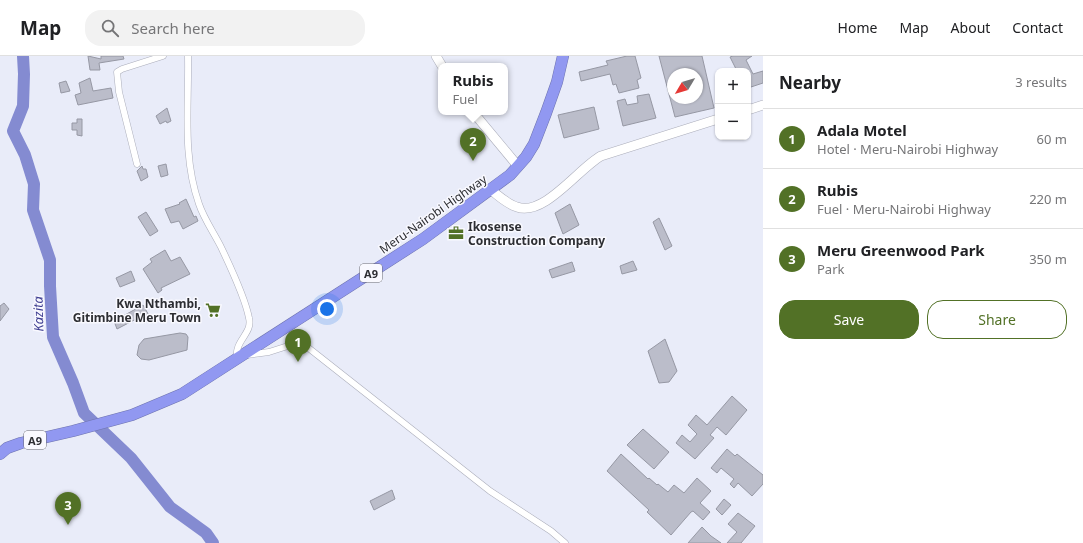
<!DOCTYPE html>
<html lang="en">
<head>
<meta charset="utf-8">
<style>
  body { margin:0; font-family:"Noto Sans",sans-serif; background:#f2f2f2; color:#202124 }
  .controls { position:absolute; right:12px; top:12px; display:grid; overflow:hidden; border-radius:8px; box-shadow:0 1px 3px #0004 }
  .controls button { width:36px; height:36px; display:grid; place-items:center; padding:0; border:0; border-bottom:1px solid #e0e0e0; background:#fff; color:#202124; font:20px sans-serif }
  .compass { position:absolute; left:667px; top:12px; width:36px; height:36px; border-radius:50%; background:#fff; box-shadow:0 1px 3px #0004; rotate:232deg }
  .you { position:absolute; left:327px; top:253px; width:14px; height:14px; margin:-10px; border:3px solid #fff; border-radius:50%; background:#1a73e8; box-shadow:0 0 0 6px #1a73e833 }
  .badge { display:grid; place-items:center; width:26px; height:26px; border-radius:50%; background:#527126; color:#fff; font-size:13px; font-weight:700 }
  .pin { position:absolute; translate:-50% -33px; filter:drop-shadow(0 1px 2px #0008) }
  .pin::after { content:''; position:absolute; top:21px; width:14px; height:12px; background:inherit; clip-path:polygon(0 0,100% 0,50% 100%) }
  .popup { position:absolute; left:438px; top:7px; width:70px; height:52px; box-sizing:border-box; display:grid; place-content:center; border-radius:8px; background:#fff; filter:drop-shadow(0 1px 3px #0005); font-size:13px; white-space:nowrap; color:#757577 }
  .popup b { font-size:15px; color:#202124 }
  .popup::after { content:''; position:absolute; left:50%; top:100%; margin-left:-8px; border:8px solid transparent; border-top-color:#fff }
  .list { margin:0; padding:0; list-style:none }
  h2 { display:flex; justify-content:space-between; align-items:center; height:52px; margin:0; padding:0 16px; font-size:17px }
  h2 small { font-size:13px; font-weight:400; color:#757577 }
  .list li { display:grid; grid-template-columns:26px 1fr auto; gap:12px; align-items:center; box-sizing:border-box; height:60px; padding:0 16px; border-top:1px solid #e0e0e0 }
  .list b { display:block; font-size:15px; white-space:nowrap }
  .list p { margin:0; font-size:13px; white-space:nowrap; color:#757577 }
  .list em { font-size:13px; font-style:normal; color:#757577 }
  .actions { display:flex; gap:8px; padding:12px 16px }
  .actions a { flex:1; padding:9px 0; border:1px solid #527126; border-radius:16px; text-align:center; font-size:14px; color:#527126 }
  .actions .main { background:#527126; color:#fff }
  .icon { flex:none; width:22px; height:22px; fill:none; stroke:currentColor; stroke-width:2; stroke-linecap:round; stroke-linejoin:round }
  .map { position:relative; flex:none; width:763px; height:487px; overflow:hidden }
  header { display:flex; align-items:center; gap:24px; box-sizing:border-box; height:56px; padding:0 20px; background:#fff; border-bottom:1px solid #e0e0e0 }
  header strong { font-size:19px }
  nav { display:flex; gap:22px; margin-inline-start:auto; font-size:14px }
  .search { width:280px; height:36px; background:#f2f2f2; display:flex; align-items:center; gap:10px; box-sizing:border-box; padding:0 14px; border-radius:16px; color:#757577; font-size:15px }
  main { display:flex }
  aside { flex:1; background:#fff }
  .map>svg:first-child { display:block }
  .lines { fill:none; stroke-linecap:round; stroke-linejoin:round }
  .river { stroke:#848bd1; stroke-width:12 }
  .building { fill:#bbbdca; stroke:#9698a4; fill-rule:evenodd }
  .street-casing { stroke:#abadba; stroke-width:7 }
  .secondary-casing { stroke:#abadba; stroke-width:10 }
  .highway-casing { stroke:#6e73ae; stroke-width:12 }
  .street { stroke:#fff; stroke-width:6 }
  .secondary { stroke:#fff; stroke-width:9 }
  .highway { stroke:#9198f1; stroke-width:11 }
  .labels { text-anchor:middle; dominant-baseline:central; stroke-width:3; stroke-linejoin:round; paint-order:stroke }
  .shield { fill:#f9f9ff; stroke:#6a6b70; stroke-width:1 }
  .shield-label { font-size:11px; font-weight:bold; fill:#2d2e33 }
  .street-label { font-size:12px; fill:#2d2e33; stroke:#f9f9ff }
  .poi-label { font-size:12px; font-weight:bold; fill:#2d2e33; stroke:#f9f9ff; text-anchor:start }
  .water-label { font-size:13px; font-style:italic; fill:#3e3e91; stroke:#f9f9ff }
</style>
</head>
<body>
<header>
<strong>Map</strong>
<div class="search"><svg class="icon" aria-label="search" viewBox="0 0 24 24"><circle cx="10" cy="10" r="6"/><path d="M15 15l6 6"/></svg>Search here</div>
<nav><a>Home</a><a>Map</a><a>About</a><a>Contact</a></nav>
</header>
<main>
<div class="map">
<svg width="763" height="487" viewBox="0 0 763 487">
  <rect width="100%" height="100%" fill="#e9ecf9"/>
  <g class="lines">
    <path class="river" d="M23,0L24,18L23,50L13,75L25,99L34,128L33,154L50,204V230L53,281L73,327L84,357L131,402L170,451L206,477L213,487"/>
  </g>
  <g class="building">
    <path d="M88,0L101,3V0H123L124,3L99,7L100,14H90Z"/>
    <path d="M627,0H635L641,22L637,24L639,32L619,37L616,28L613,29L610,18L581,25L579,16L608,9L606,5Z"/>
    <path d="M659,0H702L714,52L675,61ZM673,18H697V42H673Z"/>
    <path d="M733,0H752L746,4L753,18L763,15V27L748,32V26L750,25L748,15H737L730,1Z"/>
    <path d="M90,22L93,35L111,32L113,42L78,49L75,39L81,37L79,27Z"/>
    <path d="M66,25L70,35L61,37L59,27Z"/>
    <path d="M649,38L656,62L623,70L617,45L625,43L627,49L638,47L637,40Z"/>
    <path d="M594,51L599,73L564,82L558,59Z"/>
    <path d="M167,52L171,65L167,67L166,65L160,68L156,60Z"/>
    <path d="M77,63H82V80L77,79V74H72V67H77Z"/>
    <path d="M166,108L168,119L161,121L158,110Z"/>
    <path d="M142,110L143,113H146L148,121L141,125L137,115Z"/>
    <path d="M186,143L194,161L196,160L198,165L183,173L179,165L171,167L165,153L180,148L179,147Z"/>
    <path d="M570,148L579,169L563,178L555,157Z"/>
    <path d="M146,156L158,175L150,180L138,161Z"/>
    <path d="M659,162L672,190L665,194L653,166Z"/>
    <path d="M165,194L171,205L180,201L190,218L161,232L162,234L158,237L143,213L152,206L150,203Z"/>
    <path d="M633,205L637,214L622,218L620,210Z"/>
    <path d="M572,206L575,215L552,222L549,214Z"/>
    <path d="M131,215L135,225L120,231L116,222Z"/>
    <path d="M4,247L9,253L0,265V250Z"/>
    <path d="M143,249L151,263L144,267L140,261L117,273L114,265Z"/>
    <path d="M180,277L186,278L188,281L187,294L149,304L141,303L137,299L139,289L144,283Z"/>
    <path d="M665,283L677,315L669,326L659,327L648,295Z"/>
    <path d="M732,340L747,354L726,379L717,371L710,379L714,382L695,403L676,387L682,379L690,386L697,378L688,369L696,359L707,369Z"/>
    <path d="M643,373L669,396L654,413L627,389Z"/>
    <path d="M727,393L735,400L737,398L763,419V428L752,440L738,427L734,432L730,428L734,423L721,412L717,417L711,412Z"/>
    <path d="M621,398L648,423L649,422L657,429L658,428L668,436L674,429L684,437L697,422L711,435L700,447L710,456L703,464L693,455L691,456L671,479L647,456L649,454L607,415Z"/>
    <path d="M392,434L395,443L374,454L370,445Z"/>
    <path d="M724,443L731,449L722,459L716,453Z"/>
    <path d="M738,457L755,470L741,487H727L737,476L728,468Z"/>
    <path d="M702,471L711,480L721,487H688Z"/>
  </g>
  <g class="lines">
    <g class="street-casing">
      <g id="street">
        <path d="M188,0C189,50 182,100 199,148C204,163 214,177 221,191C230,210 245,241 249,262C253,278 234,284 237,303"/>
        <path d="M137,108L119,36L117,16L122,13L163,0"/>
        <path d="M247,299L269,296L294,288L306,290L490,435L551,475L565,487"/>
      </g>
    </g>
    <g class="secondary-casing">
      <g id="secondary">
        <path d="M436,0L442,10"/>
        <path d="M748,54L763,49"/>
        <path d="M473,56L517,109"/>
        <path d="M491,134C499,140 507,148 517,151C544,161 579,112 601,100L718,63"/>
      </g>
    </g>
    <g class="highway-casing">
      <path id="highway" d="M0,398L7,392L21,387L73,375L132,359L182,338L423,183L510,119L526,101L534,88L546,57L557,26L563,0"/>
    </g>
    <use href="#street" class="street"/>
    <use href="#secondary" class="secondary"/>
    <use href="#highway" class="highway"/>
  </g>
  <defs>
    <g id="office-bare" transform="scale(1.2)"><path d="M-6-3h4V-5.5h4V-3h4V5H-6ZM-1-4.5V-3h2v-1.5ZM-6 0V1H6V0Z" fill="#527126" stroke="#f9f9ff" stroke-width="2.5" paint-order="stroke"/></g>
    <g id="supermarket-bare" transform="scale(1.2)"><path d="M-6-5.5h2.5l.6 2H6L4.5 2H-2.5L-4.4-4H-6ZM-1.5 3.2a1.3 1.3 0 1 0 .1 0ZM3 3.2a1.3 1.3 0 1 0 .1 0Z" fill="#527126" stroke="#f9f9ff" stroke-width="2.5" paint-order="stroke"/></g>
  </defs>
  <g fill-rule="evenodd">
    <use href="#office-bare" x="456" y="177"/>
    <use href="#supermarket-bare" x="213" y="254"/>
  </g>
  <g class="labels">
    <g class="shield">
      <rect x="360" y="208" width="22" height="18" rx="3"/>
      <rect x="24" y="375" width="22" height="18" rx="3"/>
    </g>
    <g class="shield-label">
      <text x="371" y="217">A9</text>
      <text x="35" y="384">A9</text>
    </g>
    <g class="street-label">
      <text transform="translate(433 158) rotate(-35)">Meru-Nairobi Highway</text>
    </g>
    <g class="poi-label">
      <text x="468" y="170">Ikosense<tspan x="468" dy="14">Construction Company</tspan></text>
      <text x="201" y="247" text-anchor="end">Kwa Nthambi,<tspan x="201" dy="14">Gitimbine Meru Town</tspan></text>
    </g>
    <g class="water-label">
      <text transform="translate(38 258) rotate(-92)">Kazita</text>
    </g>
  </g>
</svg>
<div class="controls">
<button>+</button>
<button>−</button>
</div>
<svg class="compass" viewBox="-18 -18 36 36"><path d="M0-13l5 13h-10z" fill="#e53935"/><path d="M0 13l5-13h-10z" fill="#757577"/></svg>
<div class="you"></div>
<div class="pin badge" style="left:298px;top:306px">1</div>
<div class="pin badge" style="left:473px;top:105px">2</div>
<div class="popup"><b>Rubis</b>Fuel</div>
<div class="pin badge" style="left:68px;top:469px">3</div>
</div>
<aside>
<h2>Nearby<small>3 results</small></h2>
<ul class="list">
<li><span class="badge">1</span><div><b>Adala Motel</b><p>Hotel · Meru-Nairobi Highway</p></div><em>60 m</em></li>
<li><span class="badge">2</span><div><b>Rubis</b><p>Fuel · Meru-Nairobi Highway</p></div><em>220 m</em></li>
<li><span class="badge">3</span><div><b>Meru Greenwood Park</b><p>Park</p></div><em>350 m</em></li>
</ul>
<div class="actions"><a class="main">Save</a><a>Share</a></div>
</aside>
</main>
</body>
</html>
